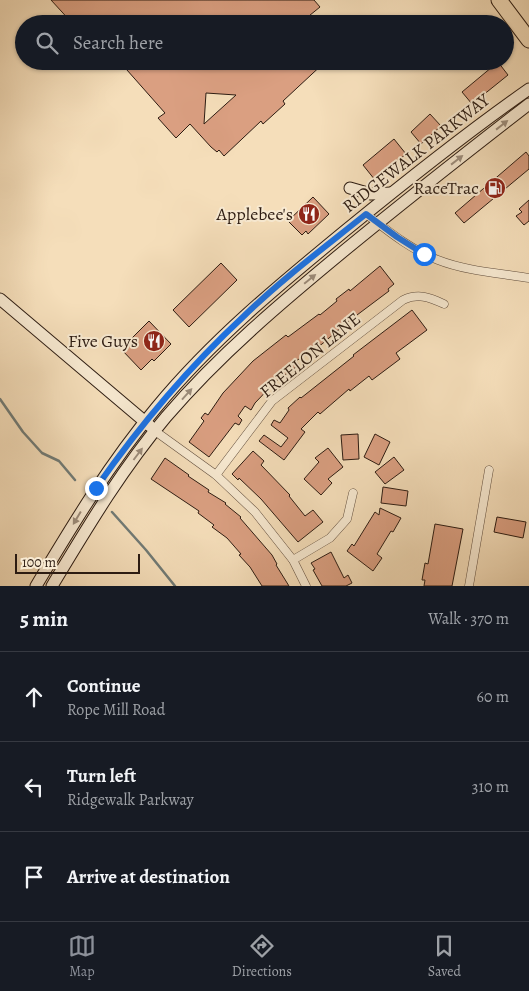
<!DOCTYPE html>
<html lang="en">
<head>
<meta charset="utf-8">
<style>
  body { margin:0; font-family:Alegreya,serif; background:#20242c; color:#f1f3f6 }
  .scale { position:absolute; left:15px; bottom:12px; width:125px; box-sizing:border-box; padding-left:5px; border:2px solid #2d1c12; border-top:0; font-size:14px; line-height:18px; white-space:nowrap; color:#2d1c12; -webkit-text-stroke:4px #f8ead2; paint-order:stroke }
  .stop { position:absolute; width:15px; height:15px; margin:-11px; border:4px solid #1a73e8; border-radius:50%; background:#fff }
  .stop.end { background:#1a73e8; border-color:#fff; box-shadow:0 1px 5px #0008 }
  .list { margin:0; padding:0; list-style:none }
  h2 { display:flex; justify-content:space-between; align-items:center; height:65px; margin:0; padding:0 20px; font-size:21px }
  h2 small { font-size:16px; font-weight:400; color:#9ea1a6 }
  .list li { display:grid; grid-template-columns:32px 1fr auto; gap:15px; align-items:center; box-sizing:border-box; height:90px; padding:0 20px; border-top:1px solid #363941 }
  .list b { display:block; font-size:19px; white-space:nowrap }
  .list p { margin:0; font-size:16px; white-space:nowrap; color:#9ea1a6 }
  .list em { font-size:16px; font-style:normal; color:#9ea1a6 }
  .icon { flex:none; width:28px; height:28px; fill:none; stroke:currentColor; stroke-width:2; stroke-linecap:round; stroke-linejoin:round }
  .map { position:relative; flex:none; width:529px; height:586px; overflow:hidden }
  .search { position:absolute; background:#171b24; box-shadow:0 1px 4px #0004; left:15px; right:15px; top:15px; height:55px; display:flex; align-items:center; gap:12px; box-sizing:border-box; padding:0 18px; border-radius:28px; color:#9ea1a6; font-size:19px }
  .sheet { height:335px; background:#171b24 }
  nav { display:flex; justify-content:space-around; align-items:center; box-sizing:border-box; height:70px; border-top:1px solid #363941; background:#171b24; font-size:14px; color:#9ea1a6 }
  nav a { display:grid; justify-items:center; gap:2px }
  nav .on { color:#8c9099 }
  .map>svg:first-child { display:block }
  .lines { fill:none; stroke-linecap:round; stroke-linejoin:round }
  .stream { stroke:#717b76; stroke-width:2.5 }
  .building { fill:#da9f81; stroke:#2d1c12; fill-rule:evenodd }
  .street-casing { stroke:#5f4c3c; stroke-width:9 }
  .secondary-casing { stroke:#2d1c12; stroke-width:13 }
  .highway-casing { stroke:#2d1c12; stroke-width:17 }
  .street { stroke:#f8ead2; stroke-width:8 }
  .secondary { stroke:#f8ead2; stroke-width:11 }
  .highway { stroke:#f5deba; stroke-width:15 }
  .oneway { fill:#9d8d7c }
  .route { stroke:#1a73e8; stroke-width:6 }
  .labels { text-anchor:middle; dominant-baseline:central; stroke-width:4; stroke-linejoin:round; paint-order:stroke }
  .street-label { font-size:18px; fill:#2d1c12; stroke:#f8ead2 }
  .poi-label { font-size:18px; fill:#2d1c12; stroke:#f8ead2; text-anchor:end }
</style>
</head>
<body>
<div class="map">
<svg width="529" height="586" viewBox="0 0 529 586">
  <rect width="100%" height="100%" fill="#f5deba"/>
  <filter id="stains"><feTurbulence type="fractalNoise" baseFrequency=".004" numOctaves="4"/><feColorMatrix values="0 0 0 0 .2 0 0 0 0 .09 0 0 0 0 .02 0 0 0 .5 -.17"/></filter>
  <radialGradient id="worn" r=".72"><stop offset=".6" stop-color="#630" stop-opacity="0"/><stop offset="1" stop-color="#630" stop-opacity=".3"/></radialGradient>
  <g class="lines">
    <g class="stream">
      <path d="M0,399L23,432L42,453L59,461L75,480"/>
      <path d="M112,512L146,550L175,586"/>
    </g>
  </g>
  <g class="building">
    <path d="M51,0H314L320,7L299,24H263L260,21L257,24H73Z"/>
    <path d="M119,61H259L267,70L276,61H326L283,101L285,104L263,124L261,121L224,156L219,150L217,152L211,147L190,124L176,138L158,118L165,113ZM206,93L236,95L204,124Z"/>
    <path d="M498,62L508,75L472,104L462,92Z"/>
    <path d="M430,114L441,126L421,144L411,132Z"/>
    <path d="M394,139L406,154L375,180L363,165Z"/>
    <path d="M526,152L529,156V169L464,223L455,213Z"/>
    <path d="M313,197L329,214L308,234L306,231L302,235L288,221Z"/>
    <path d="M529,200V221L524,225L516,216L522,212L519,209Z"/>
    <path d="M221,263L237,280L189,327L173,310Z"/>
    <path d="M380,266L394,284L388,289L389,291L349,321L322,344L296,361L299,365L276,381L255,403L251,410L245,406L238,416L242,420L239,425L235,423L209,457L189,442L204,421L201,418L205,413L208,415L223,393L253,361L286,335L288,337L319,314L320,315L337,301L336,299L349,289L350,291Z"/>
    <path d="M412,310L427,330L396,353L400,359L372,380L369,376L350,391L349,389L320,414L318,412L301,429L305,432L284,460L259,441L264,435L281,447L288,438L271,425L274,420L280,423L289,410L288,408L300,397L301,398L354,356L353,355Z"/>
    <path d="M149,321L171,344L154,361L152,359L141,370L121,349Z"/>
    <path d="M358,434L359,459L343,460L341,435Z"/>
    <path d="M375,434L390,442L379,465L364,457Z"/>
    <path d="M328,448L343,467L328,479L332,483L321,495L304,479L319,462L315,458Z"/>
    <path d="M253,451L264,461L261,465L290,495L289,496L305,516L313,510L323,522L298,542L261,499L239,478L238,480L232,474Z"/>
    <path d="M394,457L404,470L385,484L375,472Z"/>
    <path d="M165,458L189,475L188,476L209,490L208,492L226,503L225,504L241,517L240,518L272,555L277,564L276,565L289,586H262L250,567L239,555L241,554L227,538L212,527L214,525L198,513L199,511L151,479Z"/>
    <path d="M383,487L408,491L406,506L381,503Z"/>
    <path d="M380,508L401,518L393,532L391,531L377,554L382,558L373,571L347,551L352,544L354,546L375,512L379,515Z"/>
    <path d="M497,517L526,522L523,538L494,532Z"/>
    <path d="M435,524L463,529L452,586H424L425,580H422L425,563L428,564Z"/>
    <path d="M331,552L344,578L348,575L352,583L346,586H322L313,570L315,569L311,563Z"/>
  </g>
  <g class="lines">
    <g class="street-casing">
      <g id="street">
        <path d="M366,214C388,231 411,250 438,260C466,271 499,273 529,278"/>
        <path d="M155,431L216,475L255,512L293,560L306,586"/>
        <path d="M216,475L272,401L403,300C418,293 429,297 444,304"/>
        <path d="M293,560L330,538L347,519L353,493"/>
        <path d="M469,586L489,470"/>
      </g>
    </g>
    <g class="secondary-casing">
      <g id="secondary">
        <path d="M350,188L371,194L391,193"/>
        <path d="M0,299L150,426"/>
        <path d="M36,586C73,524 110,463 156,408C212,340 279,285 346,230C406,181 466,133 529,89"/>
        <path d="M52,586C87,528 122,469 166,417C220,354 282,302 345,250C406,200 467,152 529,104"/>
      </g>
    </g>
    <g class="highway-casing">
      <path id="highway" d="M499,0L529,40"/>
    </g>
    <use href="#street" class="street"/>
    <use href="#secondary" class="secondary"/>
    <use href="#highway" class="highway"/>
  </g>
  <defs><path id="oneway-solid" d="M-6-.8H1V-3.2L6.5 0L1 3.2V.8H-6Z" transform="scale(1.25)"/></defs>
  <g class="oneway">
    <use href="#oneway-solid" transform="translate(502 125) rotate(-38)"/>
    <use href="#oneway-solid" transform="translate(457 160) rotate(-38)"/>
    <use href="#oneway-solid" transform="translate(310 279) rotate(-39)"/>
    <use href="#oneway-solid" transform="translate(187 394) rotate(-48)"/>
    <use href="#oneway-solid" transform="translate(138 454) rotate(-53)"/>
    <use href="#oneway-solid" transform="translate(77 518) rotate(121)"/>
  </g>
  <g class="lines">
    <path class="route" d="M96,488C140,425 188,368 244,316C282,279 325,247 366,214L397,237L424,254"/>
  </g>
  <defs>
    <g id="fuel-disc" transform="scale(1.125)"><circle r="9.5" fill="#8f2418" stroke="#f8ead2"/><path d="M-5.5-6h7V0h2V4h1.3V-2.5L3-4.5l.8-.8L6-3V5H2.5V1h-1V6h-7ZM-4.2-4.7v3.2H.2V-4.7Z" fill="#fff"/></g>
    <g id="restaurant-disc" transform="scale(1.125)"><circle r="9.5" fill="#8f2418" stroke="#f8ead2"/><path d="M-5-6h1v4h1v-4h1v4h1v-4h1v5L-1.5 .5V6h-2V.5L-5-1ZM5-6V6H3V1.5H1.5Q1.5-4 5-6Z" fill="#fff"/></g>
  </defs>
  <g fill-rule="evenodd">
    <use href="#fuel-disc" x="495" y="188"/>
    <use href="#restaurant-disc" x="309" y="214"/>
    <use href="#restaurant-disc" x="154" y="341"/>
  </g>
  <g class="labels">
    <g class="street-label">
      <text transform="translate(416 153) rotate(-38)">RIDGEWALK PARKWAY</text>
      <text transform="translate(310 355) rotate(-39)">FREELON LANE</text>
    </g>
    <g class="poi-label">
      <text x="479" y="188">RaceTrac</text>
      <text x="293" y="214">Applebee's</text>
      <text x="138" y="341">Five Guys</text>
    </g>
  </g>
  <rect width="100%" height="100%" filter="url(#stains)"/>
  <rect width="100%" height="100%" fill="url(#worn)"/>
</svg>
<div class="scale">100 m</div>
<div class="stop" style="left:424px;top:254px"></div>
<div class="stop end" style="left:96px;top:488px"></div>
<div class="search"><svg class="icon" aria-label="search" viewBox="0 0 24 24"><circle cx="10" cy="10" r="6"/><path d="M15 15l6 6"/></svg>Search here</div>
</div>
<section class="sheet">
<h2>5 min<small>Walk · 370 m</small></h2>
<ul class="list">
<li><svg class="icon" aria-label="ahead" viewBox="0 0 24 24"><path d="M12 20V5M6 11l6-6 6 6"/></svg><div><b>Continue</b><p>Rope Mill Road</p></div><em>60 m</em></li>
<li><svg class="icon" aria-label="left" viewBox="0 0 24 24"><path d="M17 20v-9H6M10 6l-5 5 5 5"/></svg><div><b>Turn left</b><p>Ridgewalk Parkway</p></div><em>310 m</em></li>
<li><svg class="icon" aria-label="arrive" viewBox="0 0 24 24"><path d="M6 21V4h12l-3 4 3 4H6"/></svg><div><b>Arrive at destination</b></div></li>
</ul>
</section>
<nav>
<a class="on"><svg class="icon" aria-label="map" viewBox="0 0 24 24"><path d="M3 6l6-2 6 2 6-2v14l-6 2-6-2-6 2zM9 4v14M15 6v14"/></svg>Map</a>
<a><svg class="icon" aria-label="directions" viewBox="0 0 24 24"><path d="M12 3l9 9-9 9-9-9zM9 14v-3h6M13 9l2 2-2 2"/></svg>Directions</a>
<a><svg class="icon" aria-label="saved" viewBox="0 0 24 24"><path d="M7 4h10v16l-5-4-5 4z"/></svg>Saved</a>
</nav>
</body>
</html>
